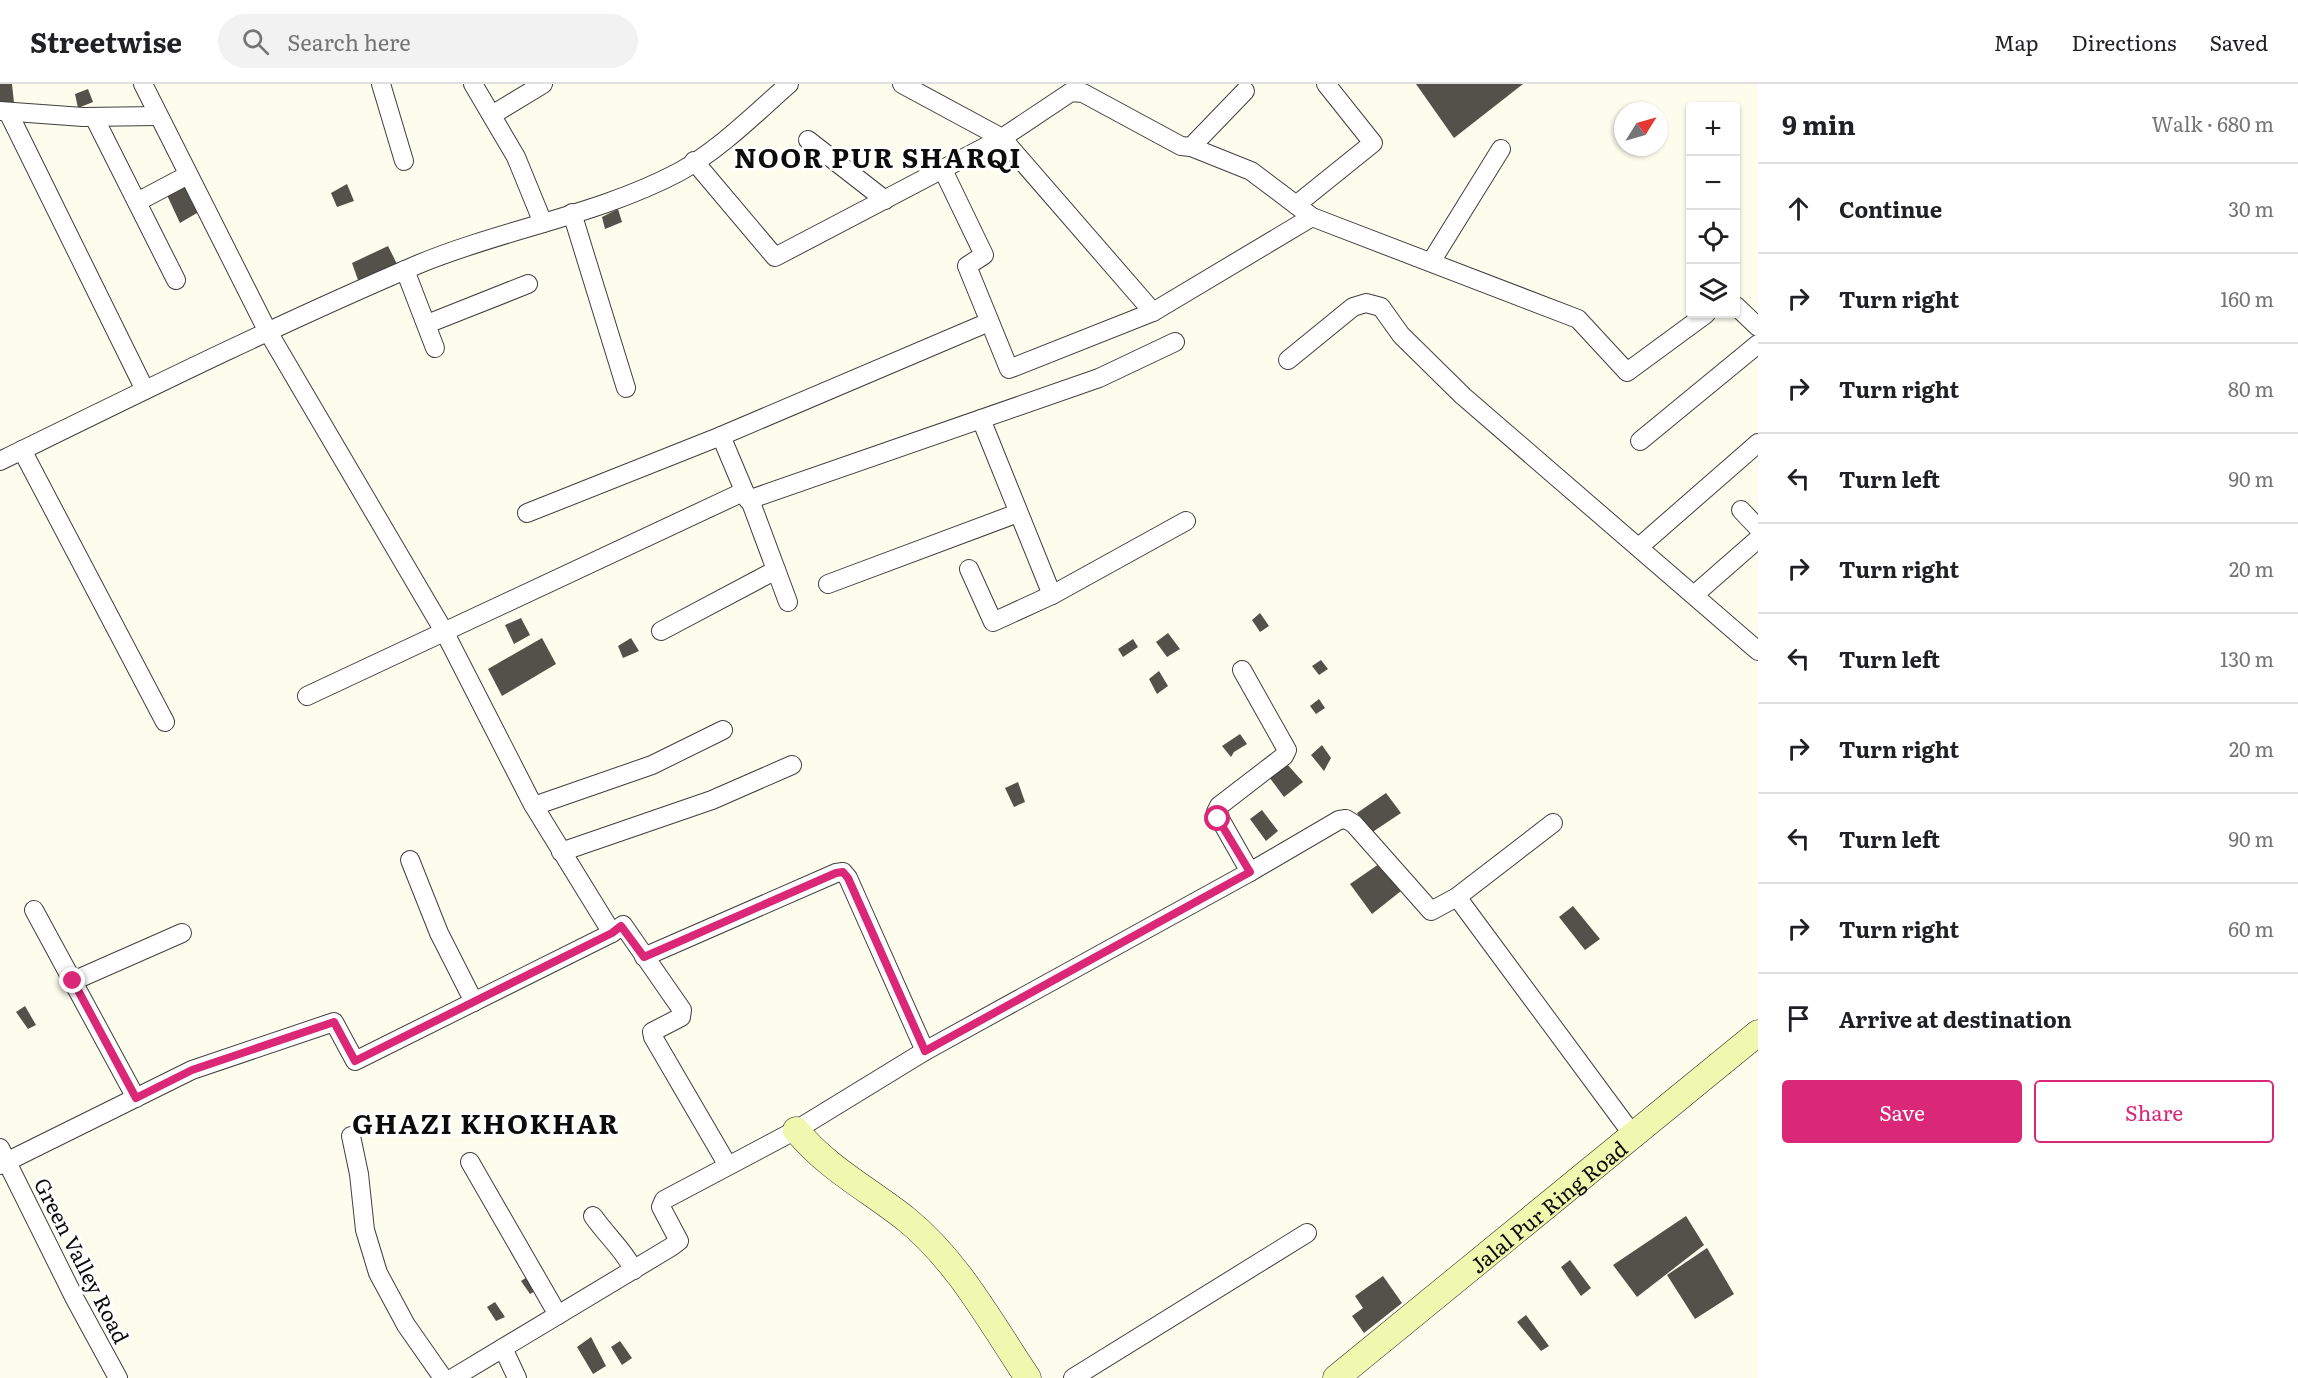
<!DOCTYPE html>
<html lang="en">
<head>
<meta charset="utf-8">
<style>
  body { margin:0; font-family:Literata,serif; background:#f2f2f2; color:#202124 }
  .controls { position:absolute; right:18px; top:18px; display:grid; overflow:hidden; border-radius:6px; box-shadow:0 2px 4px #0004 }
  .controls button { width:54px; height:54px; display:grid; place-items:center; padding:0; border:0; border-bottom:2px solid #e0e0e0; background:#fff; color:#202124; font:30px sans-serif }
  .compass { position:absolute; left:1614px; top:18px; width:54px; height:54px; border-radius:50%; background:#fff; box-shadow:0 2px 4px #0004; rotate:53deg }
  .stop { position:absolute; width:18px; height:18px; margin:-14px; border:4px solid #db2777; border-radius:50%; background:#fff }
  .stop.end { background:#db2777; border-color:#fff; box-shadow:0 2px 6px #0008 }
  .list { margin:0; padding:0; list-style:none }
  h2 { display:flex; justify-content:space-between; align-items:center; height:78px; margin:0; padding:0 24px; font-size:26px }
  h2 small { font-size:20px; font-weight:400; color:#757577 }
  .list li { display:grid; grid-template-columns:39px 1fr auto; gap:18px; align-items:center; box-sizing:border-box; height:90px; padding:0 24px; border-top:2px solid #e0e0e0 }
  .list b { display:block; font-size:22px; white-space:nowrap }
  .list em { font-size:20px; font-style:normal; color:#757577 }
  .actions { display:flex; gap:12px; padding:18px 24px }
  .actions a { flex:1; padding:14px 0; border:2px solid #db2777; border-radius:6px; text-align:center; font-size:21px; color:#db2777 }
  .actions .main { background:#db2777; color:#fff }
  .icon { flex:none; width:33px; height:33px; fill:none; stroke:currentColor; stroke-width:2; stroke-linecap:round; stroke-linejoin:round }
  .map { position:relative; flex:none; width:1758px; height:1294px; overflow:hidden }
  header { display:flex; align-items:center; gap:36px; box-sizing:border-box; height:84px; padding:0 30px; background:#fff; border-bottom:2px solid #e0e0e0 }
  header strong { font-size:28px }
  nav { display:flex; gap:33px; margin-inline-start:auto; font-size:21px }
  .search { width:420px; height:54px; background:#f2f2f2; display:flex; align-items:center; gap:15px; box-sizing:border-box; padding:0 21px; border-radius:33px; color:#757577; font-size:22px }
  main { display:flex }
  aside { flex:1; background:#fff }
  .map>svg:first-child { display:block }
  .building { fill:#54504a }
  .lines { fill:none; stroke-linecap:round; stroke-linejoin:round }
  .street-casing { stroke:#3f3f3f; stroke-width:20 }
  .secondary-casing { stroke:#2e2e2e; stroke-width:27 }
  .street { stroke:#fff; stroke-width:18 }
  .secondary { stroke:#f0f7af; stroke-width:26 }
  .route { stroke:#db2777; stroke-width:8 }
  .labels { text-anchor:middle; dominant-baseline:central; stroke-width:6; stroke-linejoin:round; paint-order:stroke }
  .street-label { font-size:21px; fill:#0c0c0c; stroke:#fff }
  .district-label { font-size:27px; font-weight:bold; letter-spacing:1.5px; fill:#0c0c0c; stroke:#fff }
</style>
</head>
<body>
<header>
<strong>Streetwise</strong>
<div class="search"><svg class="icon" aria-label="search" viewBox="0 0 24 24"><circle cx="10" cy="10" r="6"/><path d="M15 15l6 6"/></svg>Search here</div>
<nav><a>Map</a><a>Directions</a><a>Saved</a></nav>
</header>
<main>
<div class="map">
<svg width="1758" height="1294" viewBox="0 0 1758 1294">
  <rect width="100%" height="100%" fill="#fdfdee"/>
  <g class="building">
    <path d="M0,0H12L14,19L0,18Z"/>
    <path d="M1416,0H1523L1454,54Z"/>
    <path d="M88,5L93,18L78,24L75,10Z"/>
    <path d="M187,97L202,126L180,139L166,109Z"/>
    <path d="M347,100L354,117L337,123L331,109Z"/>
    <path d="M618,125L622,138L605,145L602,133Z"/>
    <path d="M388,162L397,180L358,196L352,179Z"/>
    <path d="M1260,529L1269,542L1260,548L1252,536Z"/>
    <path d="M521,534L530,551L514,560L505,541Z"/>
    <path d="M1168,549L1180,565L1167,573L1156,558Z"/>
    <path d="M542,554L556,580L502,612L488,585Z"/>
    <path d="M631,554L639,567L623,574L618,562Z"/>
    <path d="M1133,555L1138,563L1123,573L1118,565Z"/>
    <path d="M1321,576L1328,585L1319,591L1312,582Z"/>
    <path d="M1159,587L1168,602L1157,610L1149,595Z"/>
    <path d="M1319,615L1325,624L1316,630L1310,622Z"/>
    <path d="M1240,650L1247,660L1234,668L1231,673L1222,662Z"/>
    <path d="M1322,661L1331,674L1324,687L1311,671Z"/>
    <path d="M1286,679L1303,698L1284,713L1269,693Z"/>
    <path d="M1018,698L1025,718L1014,723L1005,704Z"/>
    <path d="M1386,709L1401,729L1371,749L1357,729Z"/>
    <path d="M1262,726L1278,747L1266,757L1250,735Z"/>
    <path d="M1379,780L1401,807L1372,830L1350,800Z"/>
    <path d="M1573,822L1600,855L1585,866L1559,833Z"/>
    <path d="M25,922L36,941L28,945L16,928Z"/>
    <path d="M1686,1132L1704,1161L1637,1213L1613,1181Z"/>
    <path d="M1707,1164L1734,1210L1695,1235L1667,1191Z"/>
    <path d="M1570,1176L1591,1204L1581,1212L1561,1183Z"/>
    <path d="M530,1191L539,1205L530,1210L521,1197Z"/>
    <path d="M1383,1192L1402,1219L1364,1249L1352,1232L1363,1224L1355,1212Z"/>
    <path d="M495,1218L505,1233L496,1237L487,1223Z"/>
    <path d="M1526,1231L1549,1262L1541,1267L1517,1238Z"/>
    <path d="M591,1253L606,1282L593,1290L577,1263Z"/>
    <path d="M620,1257L632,1274L622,1281L611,1263Z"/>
  </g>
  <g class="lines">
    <g class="street-casing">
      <g id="street">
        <path d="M143,0L267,246L445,549L532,719L612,849L623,841L682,926L681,933L652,948L653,953L727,1080"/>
        <path d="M381,0L404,77"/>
        <path d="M473,0L516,73L543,139"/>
        <path d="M902,0L1002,54L1071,8L1083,9L1181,62L1191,63L1251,87L1312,133L1578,235L1627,288L1706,230"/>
        <path d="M0,27L83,33L158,32"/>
        <path d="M8,28L145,306"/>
        <path d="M492,31L543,0"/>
        <path d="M94,33L176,196"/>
        <path d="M808,56L885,116"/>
        <path d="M1191,63L1245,7"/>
        <path d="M694,77L775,173L1002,54L1153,228"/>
        <path d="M943,86L984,171L967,182L1009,285L1153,228L1312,133"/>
        <path d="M137,118L188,91"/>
        <path d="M1296,121L1373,59L1326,0"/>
        <path d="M572,129L626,304"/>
        <path d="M1431,178L1501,65"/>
        <path d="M405,186L435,264"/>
        <path d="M1736,222L1758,243"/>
        <path d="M427,240L528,200"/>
        <path d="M1288,276L1353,223L1366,219L1381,223L1401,251L1463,312L1758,567"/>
        <path d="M981,335L1052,511"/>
        <path d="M721,352L748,416L1099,294L1175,258"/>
        <path d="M1640,357L1758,260"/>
        <path d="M22,366L165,638"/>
        <path d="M0,377C139,309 276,241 419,180C503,145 598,131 679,88C718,67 756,29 789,0"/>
        <path d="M750,416L788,518"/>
        <path d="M1741,426L1758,444"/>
        <path d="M527,429L721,352L989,238"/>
        <path d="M1639,463L1758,359"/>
        <path d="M969,485L993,538L1052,511L1186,437"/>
        <path d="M828,500L1018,429"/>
        <path d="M1694,511L1758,455"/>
        <path d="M661,547L776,486"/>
        <path d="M1242,586L1287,666L1284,672L1219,722L1216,728L1250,788"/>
        <path d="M307,612L743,408"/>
        <path d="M534,722L652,681L723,646"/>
        <path d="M561,768L712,716L792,681"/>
        <path d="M410,776L439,849L474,918"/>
        <path d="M1457,813L1633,1051"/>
        <path d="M34,826L136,1014"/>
        <path d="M644,873L836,789L843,788L848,794L925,967"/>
        <path d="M73,897L182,849"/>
        <path d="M351,1052L359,1090L365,1146L378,1189L406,1241L443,1294"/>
        <path d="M0,1064L75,1215L118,1294"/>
        <path d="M470,1078L558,1231"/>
        <path d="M0,1081L192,986L334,938L355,977L612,849"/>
        <path d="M593,1132C607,1152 622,1164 634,1186"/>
        <path d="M503,1264L517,1294"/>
        <path d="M453,1294L671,1163L679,1157L661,1123L664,1116L796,1046L925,967L1250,788L1339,736L1346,735L1354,740L1431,827L1457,813L1553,739"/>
        <path d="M1073,1294L1307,1149"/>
      </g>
    </g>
    <g class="secondary-casing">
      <g id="secondary">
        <path d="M796,1046C827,1084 868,1105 906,1135C958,1177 991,1239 1028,1294"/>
        <path id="s1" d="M1336,1294L1758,949"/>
      </g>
    </g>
    <use href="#street" class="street"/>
    <use href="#secondary" class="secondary"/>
  </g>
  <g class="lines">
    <path class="route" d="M73,897L136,1014L192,986L334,938L355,977L612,849L621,842L644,873L836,789L843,788L848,794L925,967L1250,788L1218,735"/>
  </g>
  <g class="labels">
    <g class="street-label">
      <text stroke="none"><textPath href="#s1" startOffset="273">Jalal Pur Ring Road</textPath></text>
      <text transform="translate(83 1176) rotate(63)">Green Valley Road</text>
    </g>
    <g class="district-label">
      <text x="878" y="72">NOOR PUR SHARQI</text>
      <text x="486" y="1038">GHAZI KHOKHAR</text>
    </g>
  </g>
</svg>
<div class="controls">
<button>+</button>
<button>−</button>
<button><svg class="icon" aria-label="locate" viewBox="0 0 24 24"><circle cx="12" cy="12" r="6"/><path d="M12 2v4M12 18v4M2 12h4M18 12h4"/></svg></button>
<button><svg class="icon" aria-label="layers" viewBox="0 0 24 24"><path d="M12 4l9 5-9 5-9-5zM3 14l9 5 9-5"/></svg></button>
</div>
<svg class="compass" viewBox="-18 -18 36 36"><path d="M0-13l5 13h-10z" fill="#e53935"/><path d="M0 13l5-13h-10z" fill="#757577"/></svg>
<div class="stop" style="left:1218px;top:735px"></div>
<div class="stop end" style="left:73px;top:897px"></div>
</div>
<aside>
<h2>9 min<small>Walk · 680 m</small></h2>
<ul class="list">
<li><svg class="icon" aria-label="ahead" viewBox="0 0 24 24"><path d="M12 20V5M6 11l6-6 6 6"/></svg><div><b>Continue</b></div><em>30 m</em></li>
<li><svg class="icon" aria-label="right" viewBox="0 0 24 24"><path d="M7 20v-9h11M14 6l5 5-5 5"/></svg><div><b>Turn right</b></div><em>160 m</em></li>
<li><svg class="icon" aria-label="right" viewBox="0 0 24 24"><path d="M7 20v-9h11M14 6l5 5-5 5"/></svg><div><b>Turn right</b></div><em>80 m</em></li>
<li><svg class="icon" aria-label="left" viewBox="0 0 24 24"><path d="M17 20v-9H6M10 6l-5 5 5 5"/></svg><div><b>Turn left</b></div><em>90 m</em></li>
<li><svg class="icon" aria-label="right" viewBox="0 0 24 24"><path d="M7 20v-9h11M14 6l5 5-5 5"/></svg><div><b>Turn right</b></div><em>20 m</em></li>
<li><svg class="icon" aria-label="left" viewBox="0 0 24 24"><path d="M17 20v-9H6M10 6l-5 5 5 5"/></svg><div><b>Turn left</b></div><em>130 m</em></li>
<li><svg class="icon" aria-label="right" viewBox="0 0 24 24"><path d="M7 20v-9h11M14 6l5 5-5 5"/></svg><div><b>Turn right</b></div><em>20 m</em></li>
<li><svg class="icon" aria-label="left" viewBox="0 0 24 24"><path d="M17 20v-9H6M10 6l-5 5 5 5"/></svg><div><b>Turn left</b></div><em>90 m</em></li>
<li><svg class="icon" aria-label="right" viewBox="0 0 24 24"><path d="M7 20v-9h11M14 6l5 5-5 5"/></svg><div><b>Turn right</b></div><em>60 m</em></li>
<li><svg class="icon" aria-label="arrive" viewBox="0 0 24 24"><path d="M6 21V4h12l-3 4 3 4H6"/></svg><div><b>Arrive at destination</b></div></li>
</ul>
<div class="actions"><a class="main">Save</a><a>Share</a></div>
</aside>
</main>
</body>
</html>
